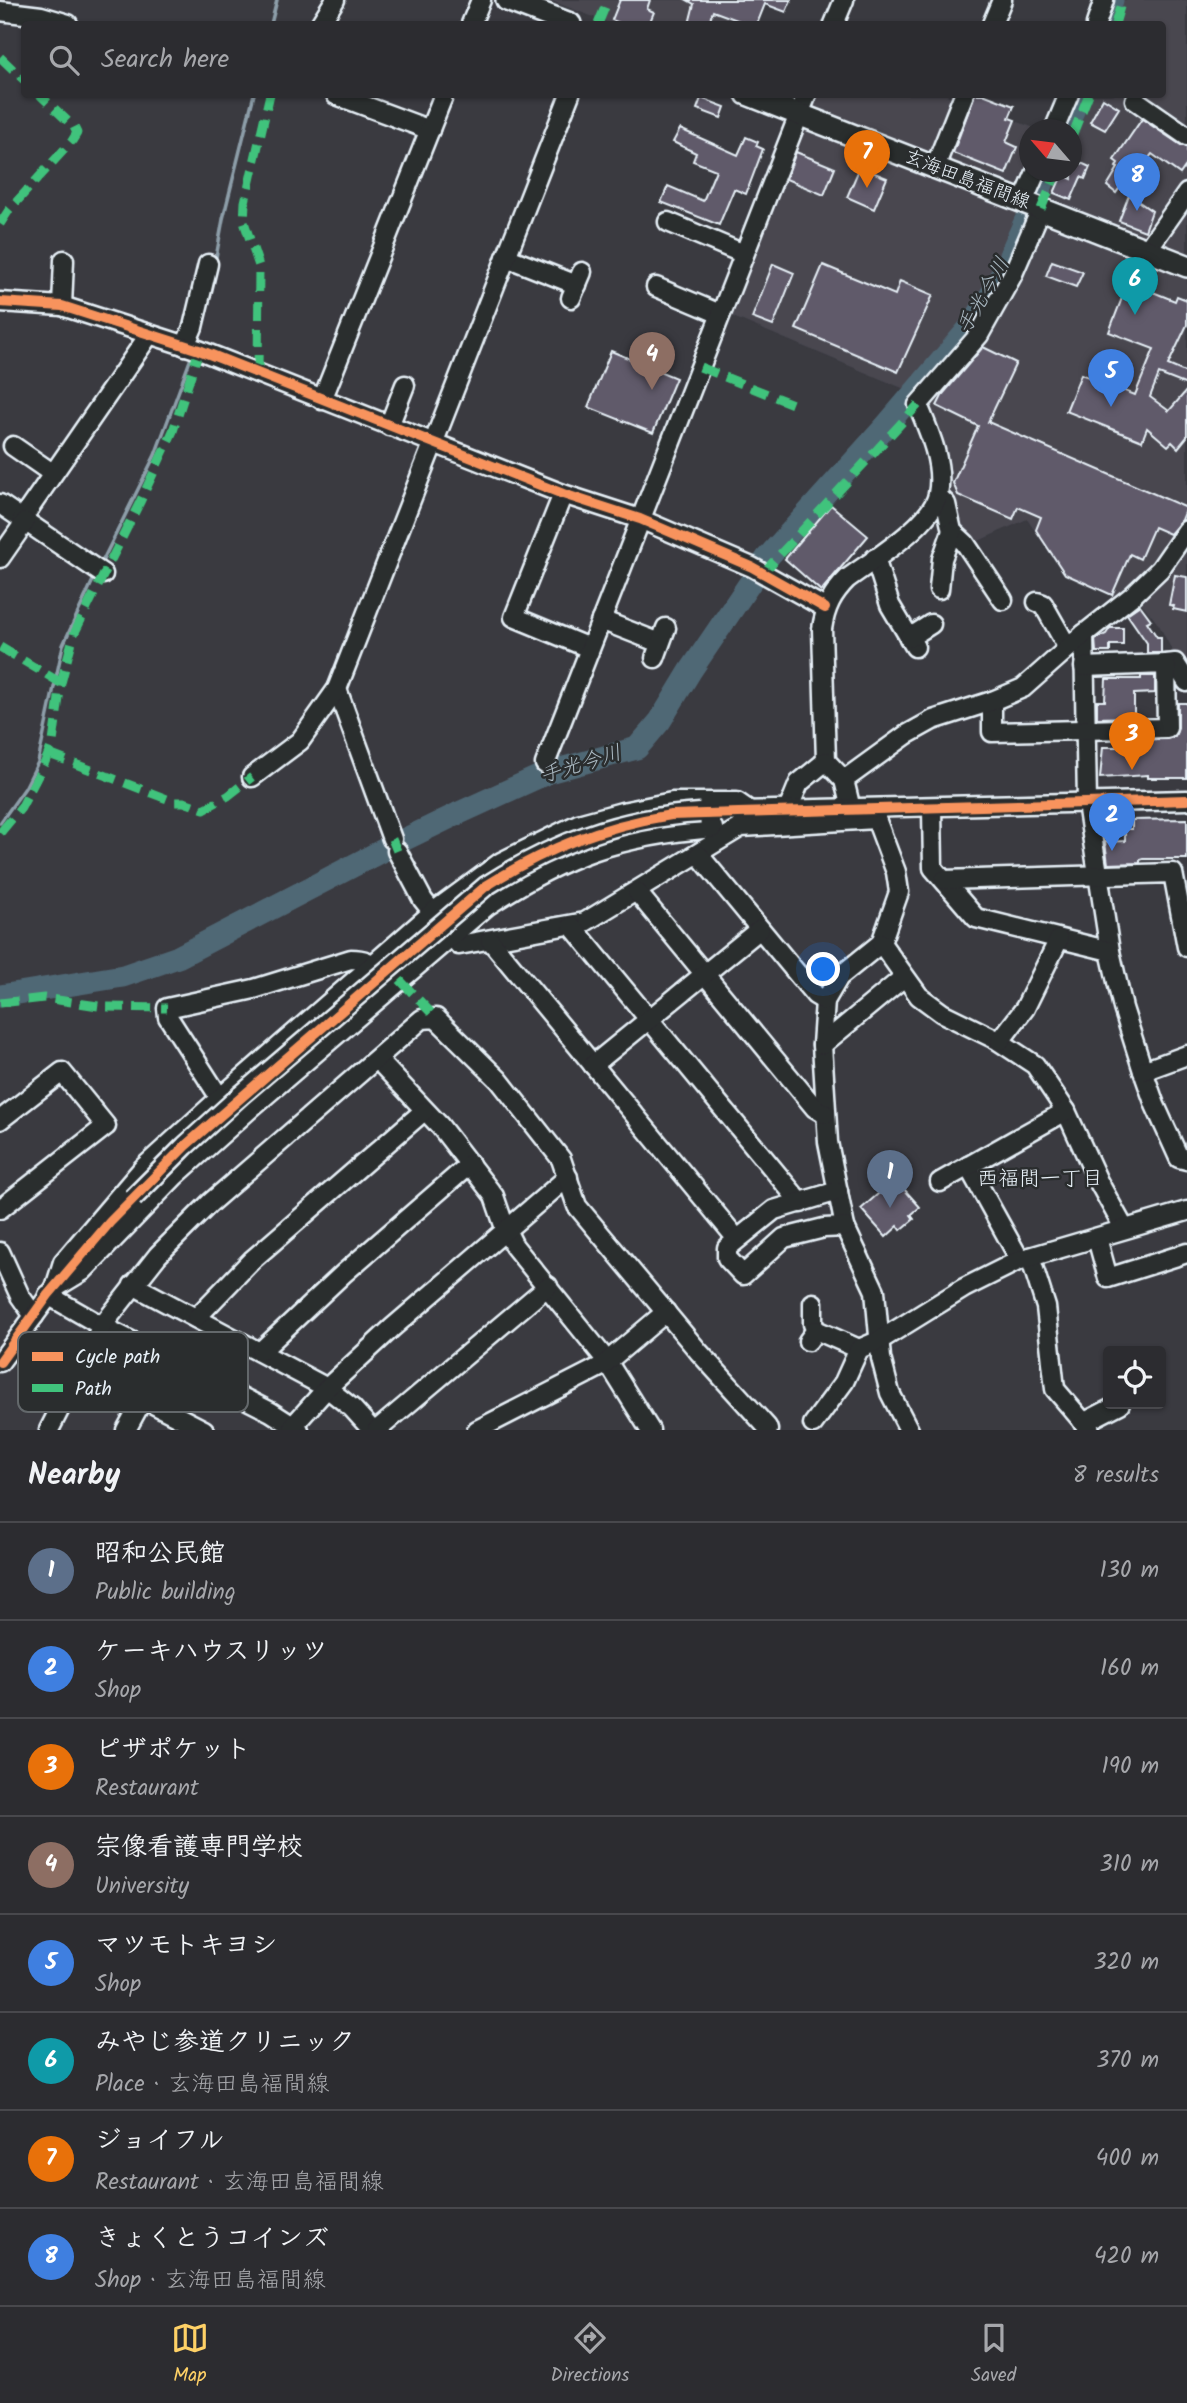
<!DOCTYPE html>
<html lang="en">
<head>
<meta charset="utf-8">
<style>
  body { margin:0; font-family:Kalam,"Klee One",sans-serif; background:#343438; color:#f1f3f6 }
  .controls { position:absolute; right:21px; bottom:21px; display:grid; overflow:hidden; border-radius:7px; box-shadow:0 2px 5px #0004 }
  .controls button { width:63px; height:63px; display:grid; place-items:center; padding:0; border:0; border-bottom:2px solid #48484c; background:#2c2c30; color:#f1f3f6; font:35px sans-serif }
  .compass { position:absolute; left:1019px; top:119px; width:63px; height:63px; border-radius:50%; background:#2c2c30; box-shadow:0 2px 5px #0004; rotate:298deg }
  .you { position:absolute; left:824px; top:970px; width:24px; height:24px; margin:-18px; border:5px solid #fff; border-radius:50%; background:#1a73e8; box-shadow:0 0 0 10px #1a73e833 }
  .badge { display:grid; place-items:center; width:46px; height:46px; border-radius:50%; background:#ffd166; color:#fff; font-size:23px; font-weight:700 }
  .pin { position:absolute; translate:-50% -58px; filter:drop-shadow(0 2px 4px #0008) }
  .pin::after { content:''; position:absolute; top:37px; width:24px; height:21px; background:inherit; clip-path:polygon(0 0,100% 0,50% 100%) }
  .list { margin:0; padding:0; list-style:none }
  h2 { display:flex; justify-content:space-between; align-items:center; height:91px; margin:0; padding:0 28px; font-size:30px }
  h2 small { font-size:23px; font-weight:400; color:#a6a7ab }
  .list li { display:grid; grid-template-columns:46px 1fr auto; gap:21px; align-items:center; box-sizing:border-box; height:98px; padding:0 28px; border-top:2px solid #48484c }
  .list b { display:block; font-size:26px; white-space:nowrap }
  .list p { margin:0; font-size:23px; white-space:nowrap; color:#a6a7ab }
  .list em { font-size:23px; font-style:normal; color:#a6a7ab }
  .icon { flex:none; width:38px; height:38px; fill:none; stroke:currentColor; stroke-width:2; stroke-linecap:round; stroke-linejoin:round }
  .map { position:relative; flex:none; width:1187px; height:1430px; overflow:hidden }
  .search { position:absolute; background:#2c2c30; box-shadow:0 2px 5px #0004; left:21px; right:21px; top:21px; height:77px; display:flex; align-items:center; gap:18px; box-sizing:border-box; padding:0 24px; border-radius:7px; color:#a6a7ab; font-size:26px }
  .sheet { height:875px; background:#2c2c30 }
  nav { display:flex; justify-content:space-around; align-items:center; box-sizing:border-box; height:98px; border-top:2px solid #48484c; background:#2c2c30; font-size:19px; color:#a6a7ab }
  nav a { display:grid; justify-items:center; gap:4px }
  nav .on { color:#ffd166 }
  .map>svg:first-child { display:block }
  .built { fill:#484750 }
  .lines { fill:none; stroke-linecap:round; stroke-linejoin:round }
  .stream { stroke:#8d9ea9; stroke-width:3.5 }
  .river { stroke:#506774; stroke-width:23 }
  .building { fill:#605a6b; stroke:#e8f1f8; stroke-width:2 }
  .minor-casing { stroke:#e8f1f8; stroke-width:23 }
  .major-casing { stroke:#e8f1f8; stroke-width:26 }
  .minor { stroke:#2a2d2e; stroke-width:18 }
  .major { stroke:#2a2d2e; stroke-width:21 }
  .minor-bridge-casing { stroke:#e8f1f8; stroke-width:23; stroke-linecap:butt }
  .minor-bridge { stroke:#2a2d2e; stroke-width:18 }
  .quiet { stroke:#40c37c; stroke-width:9; stroke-dasharray:18 9; stroke-linecap:butt }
  .cycleway-casing { stroke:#2a2d2e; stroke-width:15 }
  .cycleway { stroke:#f8935d; stroke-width:10 }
  .labels { text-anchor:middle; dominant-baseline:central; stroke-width:5; stroke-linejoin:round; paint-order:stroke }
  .street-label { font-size:19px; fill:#e8f1f8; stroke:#2a2d2e }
  .water-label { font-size:21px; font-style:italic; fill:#abbac3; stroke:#2a2d2e }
  .neighbourhood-label { font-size:21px; fill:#e8f1f8; stroke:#2a2d2e }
  .key { fill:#2a2d2e; stroke:#63686b; stroke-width:2 }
  .key-label { font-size:19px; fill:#e8f1f8 }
</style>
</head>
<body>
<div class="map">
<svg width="1187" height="1430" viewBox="0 0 1187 1430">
  <rect width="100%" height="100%" fill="#3a3a40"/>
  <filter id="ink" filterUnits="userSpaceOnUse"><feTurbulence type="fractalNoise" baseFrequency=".0143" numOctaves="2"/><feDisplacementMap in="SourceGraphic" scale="14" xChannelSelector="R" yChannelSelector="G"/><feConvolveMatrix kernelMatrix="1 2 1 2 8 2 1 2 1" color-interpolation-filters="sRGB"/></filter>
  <g filter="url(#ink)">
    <g class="built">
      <path d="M549,0H700L764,24H612Z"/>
      <path d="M1111,0H1187V675L1176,658L1159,625L1138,599H1118L1064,575L1027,519L972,544L955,526L919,395L726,314L810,102L791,95H946L1037,129L1030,130V172H1072V130L1060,129L1074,95L1162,94V24H1102Z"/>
    </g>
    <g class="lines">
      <g class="stream">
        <path d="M271,24L277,0"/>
        <path d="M215,263L223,219L254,94"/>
        <path d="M100,566L155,455L192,355"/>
        <path d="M0,823L25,788L38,762L63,645L95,576"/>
      </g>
      <g class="river">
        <path d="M1106,24L1112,0"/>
        <path d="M1065,130L1080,94"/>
        <path d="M1040,189L1047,172"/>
        <path d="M0,996L123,976L178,957L393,845L457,814L549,772L637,748L660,721L691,670L767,558L885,427L972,325L996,287L1025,222"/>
      </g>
    </g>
    <g class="building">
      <path d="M620,0H650L647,9L654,12L649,24H622L612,20Z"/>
      <path d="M687,0H791L786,12L765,4L757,24H748L713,11L708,24H689L694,4Z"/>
      <path d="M975,94H983L1014,106L1009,118L1015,120L1006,142L1017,147L1006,174L953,153Z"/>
      <path d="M701,98L725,107L721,118L697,109Z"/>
      <path d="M1103,98L1119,108L1105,130L1090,122Z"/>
      <path d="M1142,119L1181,145L1187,147V164L1180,174L1152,154L1135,175L1131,172L1116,193L1107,186L1118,168L1116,167L1118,163L1114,160Z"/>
      <path d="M680,129L738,155L746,137L758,142L756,146L763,149L746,194L734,189L719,225L661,202L668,186L703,201L716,170L693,161L696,153L673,142Z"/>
      <path d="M796,152L835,168L824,195L786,179Z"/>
      <path d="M1072,159L1090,167L1085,179L1081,177L1071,200L1054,193L1062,175L1072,179Z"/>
      <path d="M860,167L887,178L874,209L847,197Z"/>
      <path d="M1129,195L1152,211L1145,231L1119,221Z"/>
      <path d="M1052,261L1083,272L1076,287L1046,276Z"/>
      <path d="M773,264L794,273L773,326L752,318Z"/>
      <path d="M823,265L895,295L900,281L933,295L898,372L796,329Z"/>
      <path d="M1133,284L1175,301L1177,296L1187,300V325L1168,365L1187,373V385L1159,374L1150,397L1169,411L1187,390V437L1178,448L1172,442L1168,446L1147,428L1142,441L1066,411L1081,374L1135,395L1154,349L1109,332L1127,285L1132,287Z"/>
      <path d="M983,347L1016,363L988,422L1187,508L1182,520L1170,534L1154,527L1140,559L1130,554L1112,595L1065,574L1036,530L1041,517L1018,507L1013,519L958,495L953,483L978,426L937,406L943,394Z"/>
      <path d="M611,351L676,378L653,433L588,407Z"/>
      <path d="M831,505L868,536L821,591L785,559Z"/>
      <path d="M1175,575L1187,577V612L1173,609L1174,606L1169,605Z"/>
      <path d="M1140,605L1151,620L1147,622L1157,637H1161V653H1147V643L1127,614Z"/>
      <path d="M1110,628H1123V645H1110V652H1096L1095,639L1106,634Z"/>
      <path d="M1141,676H1155V693L1134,694V717L1097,718V701H1105L1106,679H1141Z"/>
      <path d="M1178,703H1187V778H1148V775L1100,778L1103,747H1120V740L1167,739L1175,736L1178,728Z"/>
      <path d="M1187,819V859H1143L1140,860V863L1108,864L1105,842L1125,841V829H1132V820Z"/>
      <path d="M895,1179L920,1207L911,1215L914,1219L901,1230L898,1226L886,1237L861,1209Z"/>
    </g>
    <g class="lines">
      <g class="minor-casing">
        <g id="minor">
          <path d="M0,11L41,16L68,24"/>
          <path d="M320,24L335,0"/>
          <path d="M471,24L481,0"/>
          <path d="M834,24L844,0"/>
          <path d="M992,24L1002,0"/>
          <path d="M1096,24L1104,0"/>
          <path d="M336,95L430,130"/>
          <path d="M1135,100L1187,136"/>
          <path d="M1054,130L1069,94"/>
          <path d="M935,167L964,94"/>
          <path d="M1023,202L1036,172"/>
          <path d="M668,222L744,254"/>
          <path d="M1147,250L1187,193"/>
          <path d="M506,257L577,285"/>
          <path d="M656,287L720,314"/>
          <path d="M571,298L582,272"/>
          <path d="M0,302L62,306L199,350L563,494L640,519L752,567L825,608"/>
          <path d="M62,306L64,260"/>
          <path d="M185,346L193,327L208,264"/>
          <path d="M322,400L444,94"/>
          <path d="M389,426L405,385"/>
          <path d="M13,446L52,473"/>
          <path d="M563,494L514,617L589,648"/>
          <path d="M938,496L946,504L952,531L965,543L1003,600"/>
          <path d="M0,504L103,574"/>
          <path d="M22,519L149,335"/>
          <path d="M0,558L25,522"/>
          <path d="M875,558L890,605L915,647"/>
          <path d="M939,589L942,559L952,531"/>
          <path d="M1037,602L1043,604L1068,648"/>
          <path d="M601,620L660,643"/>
          <path d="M1084,634L1087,803L1110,951L1123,1008L1143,1071L1155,1105L1179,1158L1187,1160"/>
          <path d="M909,638L931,624"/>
          <path d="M655,658L666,628"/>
          <path d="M1166,664L1175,663L1187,682"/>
          <path d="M337,689L392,839"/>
          <path d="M992,701V732L1167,728L1166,664L1084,667"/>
          <path d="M545,764L807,94"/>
          <path d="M252,777L300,741L337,689L570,94"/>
          <path d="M844,780L906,735L933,720L992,701L1023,688L1084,634L1132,596L1160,569L1187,530"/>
          <path d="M932,808L933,868L976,918L1110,951"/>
          <path d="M851,809L844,780L826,761L822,629C825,608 832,594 847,579C871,561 933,524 938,494C944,464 929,431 918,405L979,335L1012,276L1041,209"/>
          <path d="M876,809V819L896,872L899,892L881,943L839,977L825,1001L822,1045L828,1142L845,1227L875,1291L881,1358L890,1393L909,1430"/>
          <path d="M788,810L799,783L826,761"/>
          <path d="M738,811L1187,800"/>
          <path d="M397,851L423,900L459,945L585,922L741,827L876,819"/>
          <path d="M699,855L815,995L825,1001"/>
          <path d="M944,880L1173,873L1187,947"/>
          <path d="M637,892L815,1108L825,1114"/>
          <path d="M572,926L801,1203"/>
          <path d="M490,940L737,1239"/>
          <path d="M881,943L919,996L942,1013L997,1040L1035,1065L1066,1111L1098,1181L1124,1228"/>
          <path d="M1000,1041L1025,1008L1059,939"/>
          <path d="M822,1045L904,977"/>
          <path d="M377,1059L440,1126L494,1196L505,1228L514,1246L607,1361L650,1430"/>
          <path d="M593,1065L760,929"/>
          <path d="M1143,1071L1187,1055"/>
          <path d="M220,1098L168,1017L167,1008L254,989L351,959C364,959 371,962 380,971"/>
          <path d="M0,1120L62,1072L106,1126L0,1209"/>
          <path d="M968,1166L1020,1260"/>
          <path d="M940,1182L1066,1111"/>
          <path d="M838,1191L774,1210L727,1248V1258L743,1275L784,1238L824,1228L845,1227"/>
          <path d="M1097,1238L1108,1278L1187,1253"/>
          <path d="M0,1252L20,1296L34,1316"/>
          <path d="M1030,1257L1046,1307L1055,1389L1090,1430"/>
          <path d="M133,1285L327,1388L352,1408L372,1430"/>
          <path d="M55,1288L63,1262L143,1168L220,1098L433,912L501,862L578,824L622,812L672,802H737L750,811"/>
          <path d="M55,1288L83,1271L175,1176L251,1108L487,906C565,854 620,836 713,828"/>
          <path d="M48,1295L102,1326L271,1412L299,1430"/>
          <path d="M813,1303V1324L816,1330"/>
          <path d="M196,1318L252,1260L424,1111"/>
          <path d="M808,1341L816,1330L859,1349"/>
          <path d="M261,1351L343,1274L470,1164"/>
          <path d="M0,1362L54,1289"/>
          <path d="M81,1367L204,1430"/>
          <path d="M1083,1423L1120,1404"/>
          <path d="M813,1424L844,1382L859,1349L880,1340L964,1288L1020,1260L1187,1211"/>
          <path d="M293,1426L327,1388L392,1328L568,1177"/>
          <path d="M49,1430L102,1326L158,1255L210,1203L422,1019L436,1018L499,1080L561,1159L577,1206L699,1352L767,1427L768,1430"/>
          <path d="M126,1430L143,1399"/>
          <path d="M377,1430L548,1286"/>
          <path d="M477,1430L602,1366L666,1312"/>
        </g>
      </g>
      <g class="major-casing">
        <g id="major">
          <path d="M507,0L570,24"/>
          <path d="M747,94L1187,266"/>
        </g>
      </g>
      <use href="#minor" class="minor"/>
      <use href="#major" class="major"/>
      <g class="minor-bridge-casing">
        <path id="minor-bridge" d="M133,1198L185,1146L241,1095L486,886C554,843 619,818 700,813"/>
      </g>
      <use href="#minor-bridge" class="minor-bridge"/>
      <g class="quiet">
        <path d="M598,24L608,0"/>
        <path d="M1115,24L1122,0"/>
        <path d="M0,57L24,80"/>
        <path d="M1072,136L1089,94"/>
        <path d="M1041,209L1057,172"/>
        <path d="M0,224L9,210L72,141L77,133L74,127L39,94"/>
        <path d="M700,367L800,407"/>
        <path d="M258,373L259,266L244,222L245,202L270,94"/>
        <path d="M762,574L918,405"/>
        <path d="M0,647L61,683"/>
        <path d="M49,754L175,802H184L204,809L228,796L252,777"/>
        <path d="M0,833L21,808L45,762L53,742L61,683L74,634L140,502L173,431L199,350"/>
        <path d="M392,839L397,851"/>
        <path d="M400,980L436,1018"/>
        <path d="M0,1003L44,998L105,1007L167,1008"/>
      </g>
      <g class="cycleway-casing">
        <g id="cycleway">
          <path d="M0,302L62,306L199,350L563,494L640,519L752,567L825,608"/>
          <path d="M0,1362L48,1295L110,1222L185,1146L486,886C546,848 602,826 671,815L1187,800"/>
        </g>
      </g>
      <use href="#cycleway" class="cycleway"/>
    </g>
  </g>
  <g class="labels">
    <g class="street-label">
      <text transform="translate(967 180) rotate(21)">玄海田島福間線</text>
    </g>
    <g class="water-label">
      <text transform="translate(984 296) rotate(-60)">手光今川</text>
      <text transform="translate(581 765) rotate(-17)">手光今川</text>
    </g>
    <g class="neighbourhood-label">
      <text x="1040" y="1179">西福間一丁目</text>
    </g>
  </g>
  <rect x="18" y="1332" width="230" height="80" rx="10" class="key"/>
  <rect x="32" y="1352" width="31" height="9" fill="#f8935d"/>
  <rect x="32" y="1384" width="31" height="8" fill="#40c37c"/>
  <g class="key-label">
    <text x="75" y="1363">Cycle path</text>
    <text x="75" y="1395">Path</text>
  </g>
</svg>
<div class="controls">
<button><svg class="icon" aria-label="locate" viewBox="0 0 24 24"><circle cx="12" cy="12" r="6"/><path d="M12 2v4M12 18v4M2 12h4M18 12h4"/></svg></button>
</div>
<svg class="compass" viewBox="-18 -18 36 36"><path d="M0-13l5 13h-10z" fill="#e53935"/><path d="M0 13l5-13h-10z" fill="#a6a7ab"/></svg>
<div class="you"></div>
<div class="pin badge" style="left:890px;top:1208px;background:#5c6f8a">1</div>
<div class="pin badge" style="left:1112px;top:851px;background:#3f7fe0">2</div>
<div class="pin badge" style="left:1132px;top:770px;background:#e8710a">3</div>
<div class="pin badge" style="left:652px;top:390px;background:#8d6e63">4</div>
<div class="pin badge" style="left:1111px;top:407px;background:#3f7fe0">5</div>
<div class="pin badge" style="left:1135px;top:315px;background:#0f9aa8">6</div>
<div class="pin badge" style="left:867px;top:188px;background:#e8710a">7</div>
<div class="pin badge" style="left:1137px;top:211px;background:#3f7fe0">8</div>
<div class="search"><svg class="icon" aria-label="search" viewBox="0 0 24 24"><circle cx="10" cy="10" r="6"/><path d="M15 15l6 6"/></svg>Search here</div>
</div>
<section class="sheet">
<h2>Nearby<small>8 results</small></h2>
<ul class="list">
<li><span class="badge" style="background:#5c6f8a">1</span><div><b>昭和公民館</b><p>Public building</p></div><em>130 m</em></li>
<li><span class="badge" style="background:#3f7fe0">2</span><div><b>ケーキハウスリッツ</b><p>Shop</p></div><em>160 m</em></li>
<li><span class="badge" style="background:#e8710a">3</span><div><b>ピザポケット</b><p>Restaurant</p></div><em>190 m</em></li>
<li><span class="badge" style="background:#8d6e63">4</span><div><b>宗像看護専門学校</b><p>University</p></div><em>310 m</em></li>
<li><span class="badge" style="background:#3f7fe0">5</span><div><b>マツモトキヨシ</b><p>Shop</p></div><em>320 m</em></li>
<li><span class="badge" style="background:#0f9aa8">6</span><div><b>みやじ参道クリニック</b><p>Place · 玄海田島福間線</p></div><em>370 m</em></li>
<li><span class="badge" style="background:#e8710a">7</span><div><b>ジョイフル</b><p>Restaurant · 玄海田島福間線</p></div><em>400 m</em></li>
<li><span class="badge" style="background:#3f7fe0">8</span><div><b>きょくとうコインズ</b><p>Shop · 玄海田島福間線</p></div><em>420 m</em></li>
</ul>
</section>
<nav>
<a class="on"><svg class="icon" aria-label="map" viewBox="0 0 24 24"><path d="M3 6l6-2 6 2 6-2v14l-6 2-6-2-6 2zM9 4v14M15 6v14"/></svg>Map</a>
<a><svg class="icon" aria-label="directions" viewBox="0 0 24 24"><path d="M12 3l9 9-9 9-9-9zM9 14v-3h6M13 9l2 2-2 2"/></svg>Directions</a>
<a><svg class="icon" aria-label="saved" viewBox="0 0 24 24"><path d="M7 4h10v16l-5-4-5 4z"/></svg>Saved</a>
</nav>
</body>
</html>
